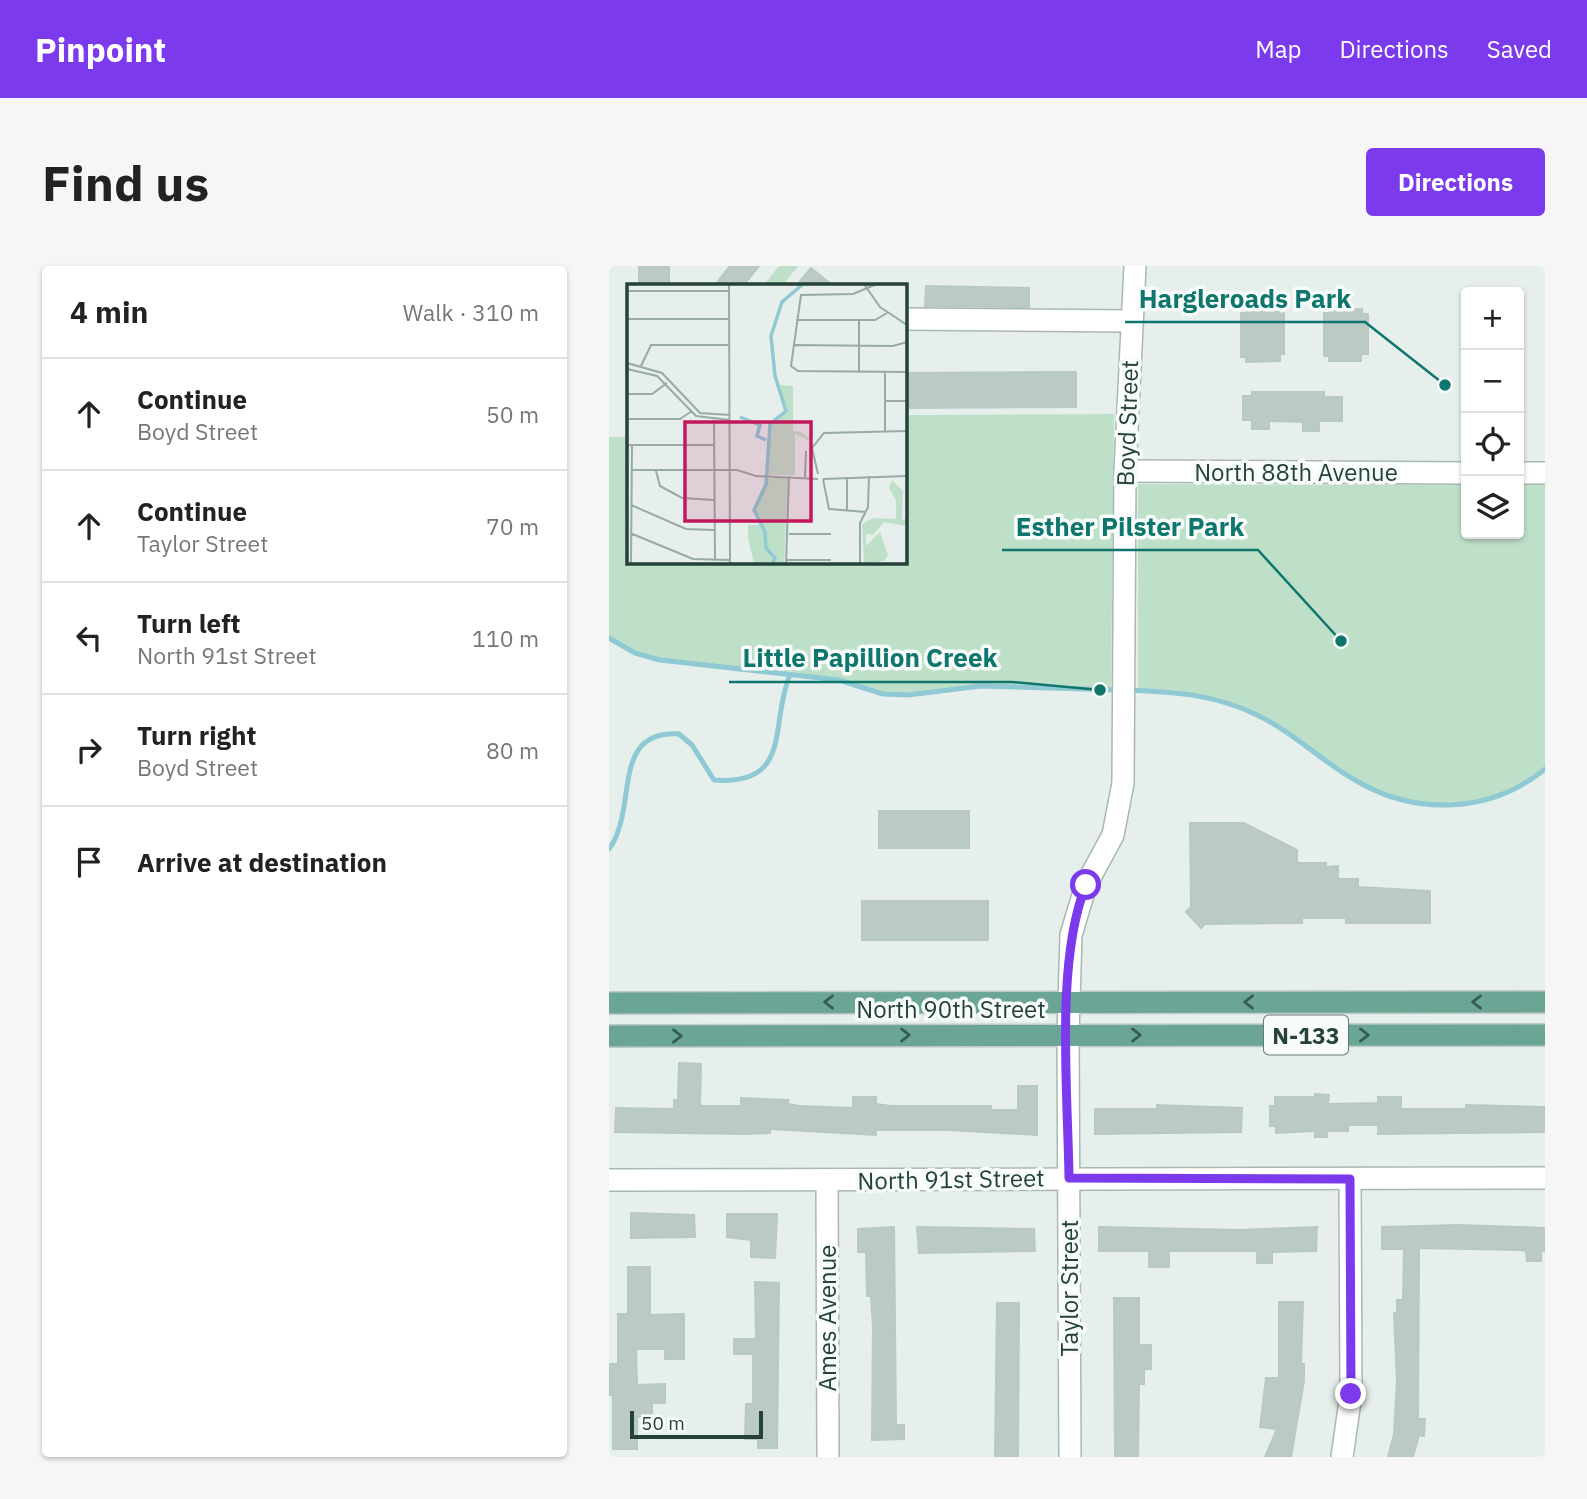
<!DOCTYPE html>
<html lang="en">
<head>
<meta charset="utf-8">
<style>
  body { margin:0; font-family:"IBM Plex Sans",sans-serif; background:#f6f6f6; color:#222 }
  .controls { position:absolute; right:21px; top:21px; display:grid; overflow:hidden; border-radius:7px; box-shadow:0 2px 5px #0004 }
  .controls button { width:63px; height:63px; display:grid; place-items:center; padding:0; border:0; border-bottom:2px solid #e0e0e0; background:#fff; color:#222; font:35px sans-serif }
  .scale { position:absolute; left:21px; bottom:18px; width:133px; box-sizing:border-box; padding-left:7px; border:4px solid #24423a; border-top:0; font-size:19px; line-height:24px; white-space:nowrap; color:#24423a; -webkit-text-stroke:5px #f7fbf9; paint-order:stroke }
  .stop { position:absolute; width:21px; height:21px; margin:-16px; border:5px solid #7c3aed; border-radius:50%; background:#fff }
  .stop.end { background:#7c3aed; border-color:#fff; box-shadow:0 2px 7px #0008 }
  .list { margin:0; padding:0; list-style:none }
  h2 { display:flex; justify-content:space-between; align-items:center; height:91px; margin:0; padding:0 28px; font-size:30px }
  h2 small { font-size:23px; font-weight:400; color:#767676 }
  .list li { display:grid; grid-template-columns:46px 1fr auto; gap:21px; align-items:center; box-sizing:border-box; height:112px; padding:0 28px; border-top:2px solid #e0e0e0 }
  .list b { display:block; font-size:26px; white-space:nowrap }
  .list p { margin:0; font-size:23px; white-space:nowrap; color:#767676 }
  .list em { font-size:23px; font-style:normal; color:#767676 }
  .icon { flex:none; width:38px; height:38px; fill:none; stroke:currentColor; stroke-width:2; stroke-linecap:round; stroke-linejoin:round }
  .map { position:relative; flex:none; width:936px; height:1191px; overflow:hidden; border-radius:7px }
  header { display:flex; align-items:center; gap:42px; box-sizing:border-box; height:98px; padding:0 35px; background:#7c3aed; color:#fff }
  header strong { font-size:33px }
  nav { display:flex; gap:38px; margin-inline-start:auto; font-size:24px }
  .intro { display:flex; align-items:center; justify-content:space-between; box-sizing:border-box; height:168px; padding:0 42px }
  h1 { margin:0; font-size:49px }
  .button { padding:18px 32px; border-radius:7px; background:#7c3aed; color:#fff; font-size:24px; font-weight:700 }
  main { display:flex; gap:42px; padding:0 42px }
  aside { flex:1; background:#fff; border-radius:7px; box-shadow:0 2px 5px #0004 }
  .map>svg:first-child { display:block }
  .green { fill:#bfe0c8 }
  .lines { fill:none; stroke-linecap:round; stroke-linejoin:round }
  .stream { stroke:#8ec9d4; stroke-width:5 }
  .building { fill:#bbcac4; stroke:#b8c9c2; stroke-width:2 }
  .minor-casing { stroke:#a8b8b2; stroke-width:24 }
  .major-casing { stroke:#c2cac8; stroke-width:24 }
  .minor { stroke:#fff; stroke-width:21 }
  .major { stroke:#6aa596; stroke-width:21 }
  .oneway { stroke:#365b51 }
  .route { stroke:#7c3aed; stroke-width:9 }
  .labels { text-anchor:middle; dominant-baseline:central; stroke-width:7; stroke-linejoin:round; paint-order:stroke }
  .shield { fill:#f7fbf9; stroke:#637a73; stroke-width:2 }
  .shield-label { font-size:23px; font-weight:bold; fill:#24423a }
  .street-label { font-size:24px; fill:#24423a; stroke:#f7fbf9 }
  .inset-river { fill:none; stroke:#8ec9d4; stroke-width:3.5 }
  .inset-road { fill:none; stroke:#98aaa4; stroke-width:2 }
  .view { fill:#c2185b; fill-opacity:0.15; stroke:#c2185b; stroke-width:3.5 }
  .inset-edge { fill:none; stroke:#24423a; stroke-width:3.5 }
  .leader { fill:none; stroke:#0f766e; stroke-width:2.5 }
  .callout-dot { fill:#0f766e; stroke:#f7fbf9; stroke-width:2.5 }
  .callout-label { font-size:26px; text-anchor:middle; font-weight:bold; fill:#0f766e; stroke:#f7fbf9; stroke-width:7; stroke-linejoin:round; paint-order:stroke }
</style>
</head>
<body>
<header>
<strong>Pinpoint</strong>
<nav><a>Map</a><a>Directions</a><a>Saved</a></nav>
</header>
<div class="intro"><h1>Find us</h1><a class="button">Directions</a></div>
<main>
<aside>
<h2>4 min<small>Walk · 310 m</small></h2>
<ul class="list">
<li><svg class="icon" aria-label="ahead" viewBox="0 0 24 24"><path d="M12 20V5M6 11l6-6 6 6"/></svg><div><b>Continue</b><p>Boyd Street</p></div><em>50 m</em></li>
<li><svg class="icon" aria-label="ahead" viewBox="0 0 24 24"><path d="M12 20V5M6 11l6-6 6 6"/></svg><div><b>Continue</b><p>Taylor Street</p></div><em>70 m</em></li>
<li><svg class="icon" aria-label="left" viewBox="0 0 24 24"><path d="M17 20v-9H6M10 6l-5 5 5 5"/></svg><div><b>Turn left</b><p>North 91st Street</p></div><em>110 m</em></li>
<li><svg class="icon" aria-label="right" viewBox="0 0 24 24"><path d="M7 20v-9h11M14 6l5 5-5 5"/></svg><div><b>Turn right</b><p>Boyd Street</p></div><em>80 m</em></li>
<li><svg class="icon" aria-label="arrive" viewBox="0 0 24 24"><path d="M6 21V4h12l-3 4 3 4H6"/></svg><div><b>Arrive at destination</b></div></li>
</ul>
</aside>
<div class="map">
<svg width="936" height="1191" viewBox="0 0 936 1191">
  <rect width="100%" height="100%" fill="#e6efeb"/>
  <g class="green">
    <path d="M170,0H189L174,19H155Z"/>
    <path d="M505,148L502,424L372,420L300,429L274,428L230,414L51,394L26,387L0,372V171H19V296H296V149Z"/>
    <path d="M529,218L857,219V268H910V219H936V503C881,548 806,550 746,515C720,499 698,477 672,461C627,434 581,424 529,424Z"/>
  </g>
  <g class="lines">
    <g class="stream">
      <path d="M0,372L26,387L51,394L230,414L274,428L299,429L372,420L509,424"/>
      <path d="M518,424C566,426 605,428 648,449C684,466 712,495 746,514C806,550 881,548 936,503"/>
      <path d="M0,583C30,543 0,464 70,468L83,479L105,514C185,520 160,457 181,409"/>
    </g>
  </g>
  <g class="building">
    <rect x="30" y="0" width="30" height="19"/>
    <path d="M121,0H150L135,19H106Z"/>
    <path d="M202,2L223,19H188Z"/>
    <path d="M317,20L420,22V41L316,40Z"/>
    <path d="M638,42H670V48L675,47V88H671V95L637,96V91H632V47H638Z"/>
    <path d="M720,43H753V48H759V88H752V95H720V90H715V47H720Z"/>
    <path d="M467,106V141L296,142V107Z"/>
    <path d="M643,126H715V131H733V155H710V165H694V156L660,155V163H643V154H634V130H643Z"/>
    <rect x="270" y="545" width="90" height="37"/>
    <path d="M581,557H635L688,584V597H717V601L729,600V613H749V621L821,625V657H737V652H693V657L596,658L592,662L577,646L582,641Z"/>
    <rect x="253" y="635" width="126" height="39"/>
    <path d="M70,797L92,798L91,840H132V832L179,834V838L190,840L244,842V831H267V838L282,840H382V844H409V820H428V869L340,864H267V869L161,863V867L136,868L6,866L7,842L65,843V834H69Z"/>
    <path d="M706,828L720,829L719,838L769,837V831H792V843H857V839L936,841V866L769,868V859H739V865H718V871H706V865L667,867V860H661V840H666V831H706Z"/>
    <path d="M548,839L633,842L632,866L486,868V843H548Z"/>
    <path d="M22,947L85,949L86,971L22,972Z"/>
    <path d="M118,948H168L166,992L142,991V974L118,971Z"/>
    <path d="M851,959L936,962V985H932V995H918L917,985L911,984L810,982L809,1153H816L815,1170L810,1169L804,1191H779L785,1168L788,1116L785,1047H788V1034H794L795,983H773V961Z"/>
    <path d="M285,961L287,1159H295V1173L263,1174L264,1061L262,1030H258L257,986H249V963Z"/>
    <path d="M308,961L425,963L426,985L310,987Z"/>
    <path d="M490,961L630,964L708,961L707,985L663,986V997H648V985H560V1001H540V985H490Z"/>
    <path d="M19,1001H41V1049L75,1048V1093H56V1083H27L28,1119L56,1118V1137H43V1150L28,1151V1183H4V1129H0V1098H9V1048H19Z"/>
    <path d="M146,1016L170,1017L168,1182H149V1173H136L137,1138H144V1088H125V1073H147Z"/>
    <path d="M505,1032H530V1079H542V1103H535V1118H530L529,1191H506Z"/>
    <path d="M670,1036H694L692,1098H695V1115L682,1191H656L668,1163L651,1161L657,1112H670Z"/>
    <path d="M388,1037H410L409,1191H386Z"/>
  </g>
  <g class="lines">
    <g class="minor-casing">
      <g id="minor">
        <path d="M296,53L523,55"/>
        <path d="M516,205L857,207"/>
        <path d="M910,207H936"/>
        <path d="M0,914L936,912"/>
        <path d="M218,914L219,1191"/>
        <path d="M461,1191L459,769L462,669L477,619L504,569L514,517L516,205L526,0"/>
        <path d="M733,1191L742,1128L741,913"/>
      </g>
    </g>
    <g class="major-casing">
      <g id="major">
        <path d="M0,737L936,736"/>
        <path d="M0,770L936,769"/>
      </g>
    </g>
    <use href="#minor" class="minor"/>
    <use href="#major" class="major"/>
  </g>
  <defs><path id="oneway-chevron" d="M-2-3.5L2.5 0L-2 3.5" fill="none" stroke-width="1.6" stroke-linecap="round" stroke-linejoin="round" transform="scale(1.75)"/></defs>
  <g class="oneway">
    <use href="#oneway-chevron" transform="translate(220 736) rotate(-180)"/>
    <use href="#oneway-chevron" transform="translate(640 736) rotate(180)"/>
    <use href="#oneway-chevron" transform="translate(868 736) rotate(180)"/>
    <use href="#oneway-chevron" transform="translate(296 769)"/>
    <use href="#oneway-chevron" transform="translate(527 769)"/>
    <use href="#oneway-chevron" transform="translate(755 769)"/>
    <use href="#oneway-chevron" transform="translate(68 770)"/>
  </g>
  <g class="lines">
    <path class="route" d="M477,619C446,695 459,827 460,912L741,913L742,1128"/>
  </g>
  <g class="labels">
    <rect class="shield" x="655" y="749.5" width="84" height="39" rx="5"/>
    <g class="shield-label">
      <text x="697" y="769">N-133</text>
    </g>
    <g class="street-label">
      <text transform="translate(518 157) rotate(-88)">Boyd Street</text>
      <text x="687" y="206">North 88th Avenue</text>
      <text x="342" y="743">North 90th Street</text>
      <text transform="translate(342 913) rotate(-1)">North 91st Street</text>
      <text transform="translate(460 1022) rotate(-90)">Taylor Street</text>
      <text transform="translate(218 1052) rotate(-90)">Ames Avenue</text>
    </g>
  </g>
  <g transform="translate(18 18)">
    <rect width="280" height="280" fill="#e6efeb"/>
    <path d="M153,101L166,102V147L174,148L186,158L168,150V191H139L143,140L159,127ZM139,194H161L157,280H127L121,254V241H133L127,224ZM265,196L276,207L275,236L280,234V242L257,238L246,251L239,250V262L253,248L261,271L257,277L237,280L235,240L246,234L269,235V216L262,204Z" fill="#bfe0c8"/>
    <path class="inset-river" d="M113,133L133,141L130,152L139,156M145,280L148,274L139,264L138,248L127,226L139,201L143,140L159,127L148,92L144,52L155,18L176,0"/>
    <path class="inset-road" d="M102,0L103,280M237,0L253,23L280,41M250,0L226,10L174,11L164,82L171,87L280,88M0,7H102M0,35H103M169,36H248L260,29M166,61L266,62L280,58M0,79L35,89L73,129L103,131M14,82L24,61H102M0,85L30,92L69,132L103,136M232,87V37M0,110H25L40,99M258,117H280M0,135H53L65,127M87,136L88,276M258,147V88M0,161H87M5,186H110L129,192L191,195M29,187L33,202L55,214L87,216M191,190L185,164L197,149L280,147M178,193L179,167M220,193V227M196,195L280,192M196,195L202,225L239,228M4,221L59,245L87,246M3,249L66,275L103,276M162,250H204M159,276H204M4,280L5,161M159,280L162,192M233,280V239L241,223L242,192"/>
    <path class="view" d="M58,138H184V237H58Z"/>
    <rect width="280" height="280" class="inset-edge"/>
  </g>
  <path class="leader" d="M836 119L756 56H516M732 375L649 284H393M491 424L403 416H120"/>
  <g class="callout-dot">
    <circle cx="836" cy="119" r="7"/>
    <circle cx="732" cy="375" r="7"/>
    <circle cx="491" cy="424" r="7"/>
  </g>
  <g class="callout-label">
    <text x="636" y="42">Hargleroads Park</text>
    <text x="521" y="270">Esther Pilster Park</text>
    <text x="261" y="401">Little Papillion Creek</text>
  </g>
</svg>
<div class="controls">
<button>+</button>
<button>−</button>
<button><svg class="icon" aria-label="locate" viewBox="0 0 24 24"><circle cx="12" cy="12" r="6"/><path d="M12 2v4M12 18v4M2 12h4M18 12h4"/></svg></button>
<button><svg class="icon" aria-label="layers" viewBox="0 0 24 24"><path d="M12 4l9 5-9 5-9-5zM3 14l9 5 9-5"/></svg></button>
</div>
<div class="scale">50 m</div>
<div class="stop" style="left:477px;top:619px"></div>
<div class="stop end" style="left:742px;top:1128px"></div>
</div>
</main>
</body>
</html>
